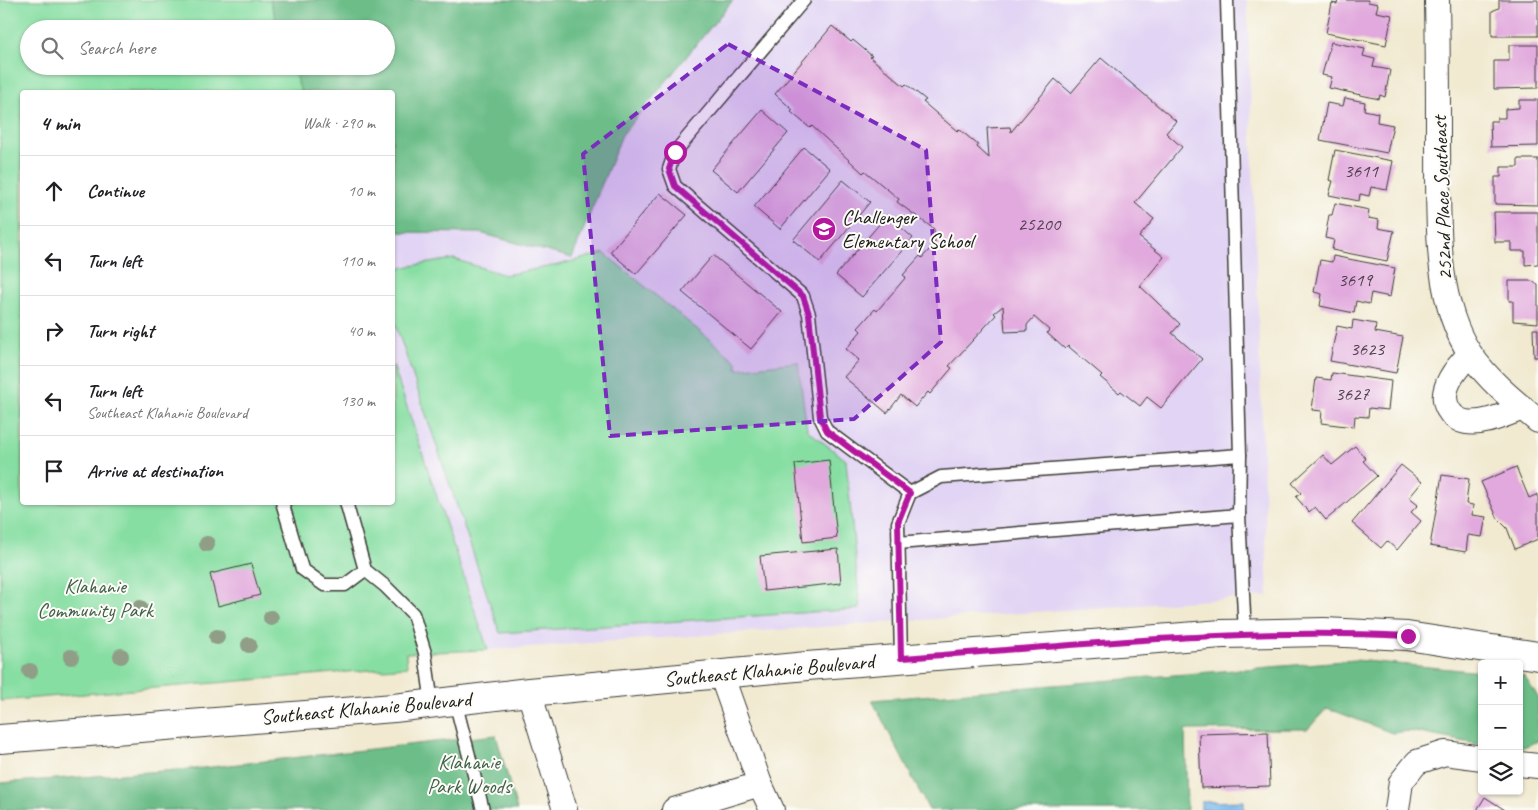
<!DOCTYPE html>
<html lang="en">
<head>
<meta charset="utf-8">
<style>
  body { margin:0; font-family:Caveat,sans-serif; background:#f6f6f6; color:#202124 }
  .controls { position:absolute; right:15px; bottom:15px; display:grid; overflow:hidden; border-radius:5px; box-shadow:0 1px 4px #0004 }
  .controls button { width:45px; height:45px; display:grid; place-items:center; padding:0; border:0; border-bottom:1px solid #e0e0e0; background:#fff; color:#202124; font:25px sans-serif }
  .stop { position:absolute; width:15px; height:15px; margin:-11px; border:4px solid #b5179e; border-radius:50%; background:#fff }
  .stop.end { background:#b5179e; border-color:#fff; box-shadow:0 1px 5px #0008 }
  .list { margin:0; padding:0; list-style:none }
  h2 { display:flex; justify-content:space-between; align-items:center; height:65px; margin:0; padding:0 20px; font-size:21px }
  h2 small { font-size:16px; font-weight:400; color:#757577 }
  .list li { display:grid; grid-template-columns:32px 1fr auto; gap:15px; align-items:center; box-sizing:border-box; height:70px; padding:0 20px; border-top:1px solid #e0e0e0 }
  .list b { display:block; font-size:19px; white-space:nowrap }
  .list p { margin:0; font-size:16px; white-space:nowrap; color:#757577 }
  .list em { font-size:16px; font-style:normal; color:#757577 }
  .icon { flex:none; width:28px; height:28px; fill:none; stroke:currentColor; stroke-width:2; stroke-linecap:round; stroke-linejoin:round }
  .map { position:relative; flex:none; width:1538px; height:810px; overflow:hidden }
  .search { position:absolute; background:#fff; box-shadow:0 1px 4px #0004; left:20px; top:20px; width:375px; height:55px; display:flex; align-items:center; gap:12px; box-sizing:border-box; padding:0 18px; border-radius:28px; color:#757577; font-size:19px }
  .panel { position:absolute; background:#fff; box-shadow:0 1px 4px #0004; left:20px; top:90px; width:375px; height:415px; border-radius:5px }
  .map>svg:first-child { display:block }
  .built { fill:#e1d4f4 }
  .green { fill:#86dea2; stroke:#517d5f }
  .forest { fill:#6cbd88; stroke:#446c52 }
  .water { fill:#79b8ec; stroke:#4a6a84 }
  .building { fill:#e1a9dd }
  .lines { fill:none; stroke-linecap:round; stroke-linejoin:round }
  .service-casing { stroke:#3c3b37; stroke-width:15 }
  .minor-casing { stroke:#3c3b37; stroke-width:26 }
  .tertiary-casing { stroke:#3c3b37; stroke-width:30 }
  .service { stroke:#fff; stroke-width:12 }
  .minor { stroke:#fff; stroke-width:24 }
  .tertiary { stroke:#fff; stroke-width:28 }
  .tree { fill:#909e87 }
  .route { stroke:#b5179e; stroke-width:6 }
  .marked { fill:#7b2cbf; fill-opacity:0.2; stroke:#7b2cbf; stroke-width:4; stroke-dasharray:10 6; stroke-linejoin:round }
  .labels { text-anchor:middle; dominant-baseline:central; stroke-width:4; stroke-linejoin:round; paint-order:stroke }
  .number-label { font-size:19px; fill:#4d3f4c }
  .street-label { font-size:21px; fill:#1c1c1c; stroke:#fdfcf7 }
  .poi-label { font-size:21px; fill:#1c1c1c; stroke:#fdfcf7; text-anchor:start }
  .park-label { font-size:21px; fill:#41604b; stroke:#fdfcf7 }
</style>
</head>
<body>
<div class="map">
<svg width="1538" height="810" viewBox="0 0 1538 810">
  <rect width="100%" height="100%" fill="#fdfcf7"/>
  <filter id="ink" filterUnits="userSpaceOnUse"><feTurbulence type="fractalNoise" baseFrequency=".02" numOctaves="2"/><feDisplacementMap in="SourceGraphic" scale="10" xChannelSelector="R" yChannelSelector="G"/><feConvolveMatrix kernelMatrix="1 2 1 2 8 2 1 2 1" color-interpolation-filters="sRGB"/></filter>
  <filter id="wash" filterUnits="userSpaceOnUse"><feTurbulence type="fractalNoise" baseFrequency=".0096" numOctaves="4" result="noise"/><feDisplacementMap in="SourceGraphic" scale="20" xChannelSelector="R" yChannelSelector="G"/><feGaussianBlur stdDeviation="1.12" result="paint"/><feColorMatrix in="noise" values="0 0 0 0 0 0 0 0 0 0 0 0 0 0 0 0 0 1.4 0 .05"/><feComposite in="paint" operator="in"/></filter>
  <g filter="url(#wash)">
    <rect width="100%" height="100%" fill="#f1ead1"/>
    <path class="built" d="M270,0H1247L1268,596L488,650L393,365L392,92L386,66V29Z"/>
    <g class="green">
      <path d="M0,0H272L281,29H29V66H294L302,92H22V502H392L393,365L488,650L406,653L407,667L0,701Z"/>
      <path d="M604,253L737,362V369L798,362L807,430L846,460L860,609L500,633L393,317L392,269L454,259L505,275L558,265Z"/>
    </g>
    <g class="forest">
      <path d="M270,0H733L622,135L572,258L480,233L393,232L392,92H301L292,66H386V29H279Z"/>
      <path d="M1355,660L1482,672V745L1409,731L1392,733L1327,708L1308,729L1185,730L1187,810H929L872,700Z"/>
      <path d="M1519,675L1524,676L1538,697V741L1519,749Z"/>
      <path d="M496,735L517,810H0V783L203,768Z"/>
    </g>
    <path class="water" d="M1244,801V810H1201V802Z"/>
    <g id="blocks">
      <g class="building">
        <path d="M1338,0H1368V2L1378,4L1376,12L1392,15L1386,45L1326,33L1332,3L1337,4Z"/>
        <path d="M1499,0H1538V36H1492V11L1499,8Z"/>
        <path d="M832,26L851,42L853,40L872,56L870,57L904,86L906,84L926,100L923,102L957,131L959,129L978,145L977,147L989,158L987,128L1010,127L1011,132L1055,79L1071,93L1101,58L1176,121L1166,133L1182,147L1135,203L1154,219L1139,237L1164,257L1140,286L1180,324L1172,333L1202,359L1161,408L1147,397L1140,406L1121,391L1119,393L1100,377L1102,375L1068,346L1065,349L1047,333L1049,330L1034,317L1027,325V331L1005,332L1003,306L994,313L996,315L949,366L952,368L930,394L928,392L915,407L901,395L887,413L844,377L859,360L846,349L861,331L858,328L875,309L877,311L906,277L903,275L920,256L922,258L935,243L934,229L897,202L899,199L865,171L863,173L812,126L810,128L791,112L793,110L775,94Z"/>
        <path d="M1331,42L1365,49L1363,56L1375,59L1373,67L1390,70L1385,97L1380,95L1379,99L1329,88L1332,77L1322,75Z"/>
        <path d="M1509,45H1538V88L1494,89V61H1509Z"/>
        <path d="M1345,98L1365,102L1364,110L1378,113L1377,122L1393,125L1387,153L1320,140L1327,103L1343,106Z"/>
        <path d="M1519,100H1538V146L1491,147L1490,121H1497V118H1505V109L1519,108Z"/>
        <path d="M762,110L788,133L738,192L711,170Z"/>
        <path d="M804,147L830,169L780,229L754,207Z"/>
        <path d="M1335,150L1393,161L1387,190L1371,187L1369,196L1360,194L1359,201L1329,195L1333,181L1329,180Z"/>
        <path d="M1518,159H1538V205L1495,204V177H1501V167H1518Z"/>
        <path d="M843,180L870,202L820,262L793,240Z"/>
        <path d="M660,193L687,215L636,274L610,252Z"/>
        <path d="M1335,203L1369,210L1368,218L1379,220L1378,228L1394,231L1387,261L1332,250L1334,240L1325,238L1329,215H1332Z"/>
        <path d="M1494,212H1538V264L1525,265V251H1511V242H1495Z"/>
        <path d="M887,215L913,238L862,297L836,275Z"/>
        <path d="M713,255L782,312L751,349L682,292Z"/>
        <path d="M1333,256L1395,268L1390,297L1371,293L1369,304L1356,301L1354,313L1320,306L1322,294L1314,292L1320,260L1332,262Z"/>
        <path d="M1509,281H1532L1538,285V323L1513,321V301H1509Z"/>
        <path d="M1353,320L1376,324L1375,332L1403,337L1396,373L1330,361L1337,326L1352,329Z"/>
        <path d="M1533,329H1538V357H1534Z"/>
        <path d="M1332,373L1391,381L1388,410L1369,408L1368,417L1355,416L1354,427L1321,423L1322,411L1312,410L1316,378L1331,380Z"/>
        <path d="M1355,446L1366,459L1363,461L1377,476L1326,520L1315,507L1309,512L1296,497L1301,493L1292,483L1323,455L1332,465Z"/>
        <path d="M829,460L837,538L803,542L795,464Z"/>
        <path d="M1401,465L1422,482L1409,498L1418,505L1411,512L1421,521L1397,550L1387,541L1381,548L1352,523Z"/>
        <path d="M1516,467L1529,498L1538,494V539L1515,549L1507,528L1498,519L1481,482Z"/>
        <path d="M1442,475L1469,479L1466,504L1473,505L1472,515L1486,517L1482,537L1468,535L1466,552L1430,546Z"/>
        <path d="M838,549L841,583L764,591L760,556Z"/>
        <path d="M251,564L260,595L218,606L210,574Z"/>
        <path d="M1268,732L1270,786L1201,788L1199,734Z"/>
        <path d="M1485,797L1505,810H1477Z"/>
      </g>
    </g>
  </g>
  <g filter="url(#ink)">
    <use href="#blocks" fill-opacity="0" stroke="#3c3b37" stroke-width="1"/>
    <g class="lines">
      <g class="service-casing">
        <g id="service">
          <path d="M804,0L675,152L669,169L675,186L803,296L809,314L820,417L827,431L910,493"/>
          <path d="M1227,0L1240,455L1239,515L1245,634"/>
          <path d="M282,502L302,569L324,585H345L365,570"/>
          <path d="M346,502L365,570L385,586L413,614L425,653L432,704"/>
          <path d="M898,543L1239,515"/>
          <path d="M901,658L898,523L910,493L941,477L1240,455"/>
          <path d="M455,701L483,810"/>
        </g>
      </g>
      <g class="minor-casing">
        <g id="minor">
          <path d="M1437,0C1438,48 1438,96 1438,144C1439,210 1432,298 1471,355C1489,381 1514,401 1538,421"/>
          <path d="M1470,354C1457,367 1435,392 1450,412C1453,417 1460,421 1466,422C1485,425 1506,414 1523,408"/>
          <path d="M721,674L760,784"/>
          <path d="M529,692L565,810"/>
          <path d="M1519,764L1538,766"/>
          <path d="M674,810L760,784L772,810"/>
          <path d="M1397,810L1401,782L1417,762L1445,753L1482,758"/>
        </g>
      </g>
      <g class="tertiary-casing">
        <path id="tertiary" d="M0,739L394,708L529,692L807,666L1222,634L1324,632L1407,636L1538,656"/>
      </g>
      <use href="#service" class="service"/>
      <use href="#minor" class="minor"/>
      <use href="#tertiary" class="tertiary"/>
    </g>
    <g class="tree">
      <circle cx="207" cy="544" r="8"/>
      <circle cx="140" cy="608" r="8"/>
      <circle cx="271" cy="618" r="8"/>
      <circle cx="217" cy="637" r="8"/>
      <circle cx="249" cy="645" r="8"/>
      <circle cx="121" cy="656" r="8"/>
      <circle cx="71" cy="657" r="8"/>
      <circle cx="30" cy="671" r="8"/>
    </g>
  </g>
  <g class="lines" filter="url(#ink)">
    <path class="route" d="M675,152L669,169L675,186L803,296L809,314L820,417L827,431L910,493L898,522L901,658C1070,646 1238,627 1408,636"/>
  </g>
  <path class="marked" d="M728,44L926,150L941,342L854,419L610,436L583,154Z"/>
  <defs>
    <g id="school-disc" transform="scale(1.25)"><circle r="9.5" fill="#b5179e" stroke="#fdfcf7"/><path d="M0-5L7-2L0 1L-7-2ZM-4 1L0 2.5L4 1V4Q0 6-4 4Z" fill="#fff"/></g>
  </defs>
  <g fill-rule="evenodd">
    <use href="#school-disc" x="824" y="229"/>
  </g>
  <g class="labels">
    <g class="number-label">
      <text x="1361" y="171">3611</text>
      <text x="1039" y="224">25200</text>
      <text x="1355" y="280">3619</text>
      <text x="1367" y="349">3623</text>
      <text x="1352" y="394">3627</text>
    </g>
    <g class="street-label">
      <text transform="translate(1442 198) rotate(-92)">252nd Place Southeast</text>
      <text transform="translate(769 670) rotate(-5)">Southeast Klahanie Boulevard</text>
      <text transform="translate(366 708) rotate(-5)">Southeast Klahanie Boulevard</text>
    </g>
    <g class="poi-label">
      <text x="842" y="217">Challenger<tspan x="842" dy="24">Elementary School</tspan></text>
    </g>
    <g class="park-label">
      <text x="95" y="586">Klahanie<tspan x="95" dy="24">Community Park</tspan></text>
      <text x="469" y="762">Klahanie<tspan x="469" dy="24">Park Woods</tspan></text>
    </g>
  </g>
</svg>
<div class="controls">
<button>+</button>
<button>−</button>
<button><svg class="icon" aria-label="layers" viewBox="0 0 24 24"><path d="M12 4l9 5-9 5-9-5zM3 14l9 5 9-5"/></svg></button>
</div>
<div class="stop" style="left:675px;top:152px"></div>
<div class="stop end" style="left:1408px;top:636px"></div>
<div class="search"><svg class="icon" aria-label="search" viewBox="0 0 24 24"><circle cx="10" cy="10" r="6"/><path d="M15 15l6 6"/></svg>Search here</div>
<section class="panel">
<h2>4 min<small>Walk · 290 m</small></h2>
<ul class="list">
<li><svg class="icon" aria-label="ahead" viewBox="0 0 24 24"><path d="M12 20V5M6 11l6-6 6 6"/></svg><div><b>Continue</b></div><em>10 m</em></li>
<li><svg class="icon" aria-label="left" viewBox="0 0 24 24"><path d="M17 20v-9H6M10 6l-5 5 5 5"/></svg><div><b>Turn left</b></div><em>110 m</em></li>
<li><svg class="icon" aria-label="right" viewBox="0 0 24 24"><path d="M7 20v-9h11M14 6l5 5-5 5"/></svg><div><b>Turn right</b></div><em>40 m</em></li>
<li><svg class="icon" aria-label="left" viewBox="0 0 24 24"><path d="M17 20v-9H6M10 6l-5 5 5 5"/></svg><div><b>Turn left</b><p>Southeast Klahanie Boulevard</p></div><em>130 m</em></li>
<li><svg class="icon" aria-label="arrive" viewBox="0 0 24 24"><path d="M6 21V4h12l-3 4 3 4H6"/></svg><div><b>Arrive at destination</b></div></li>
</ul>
</section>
</div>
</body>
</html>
